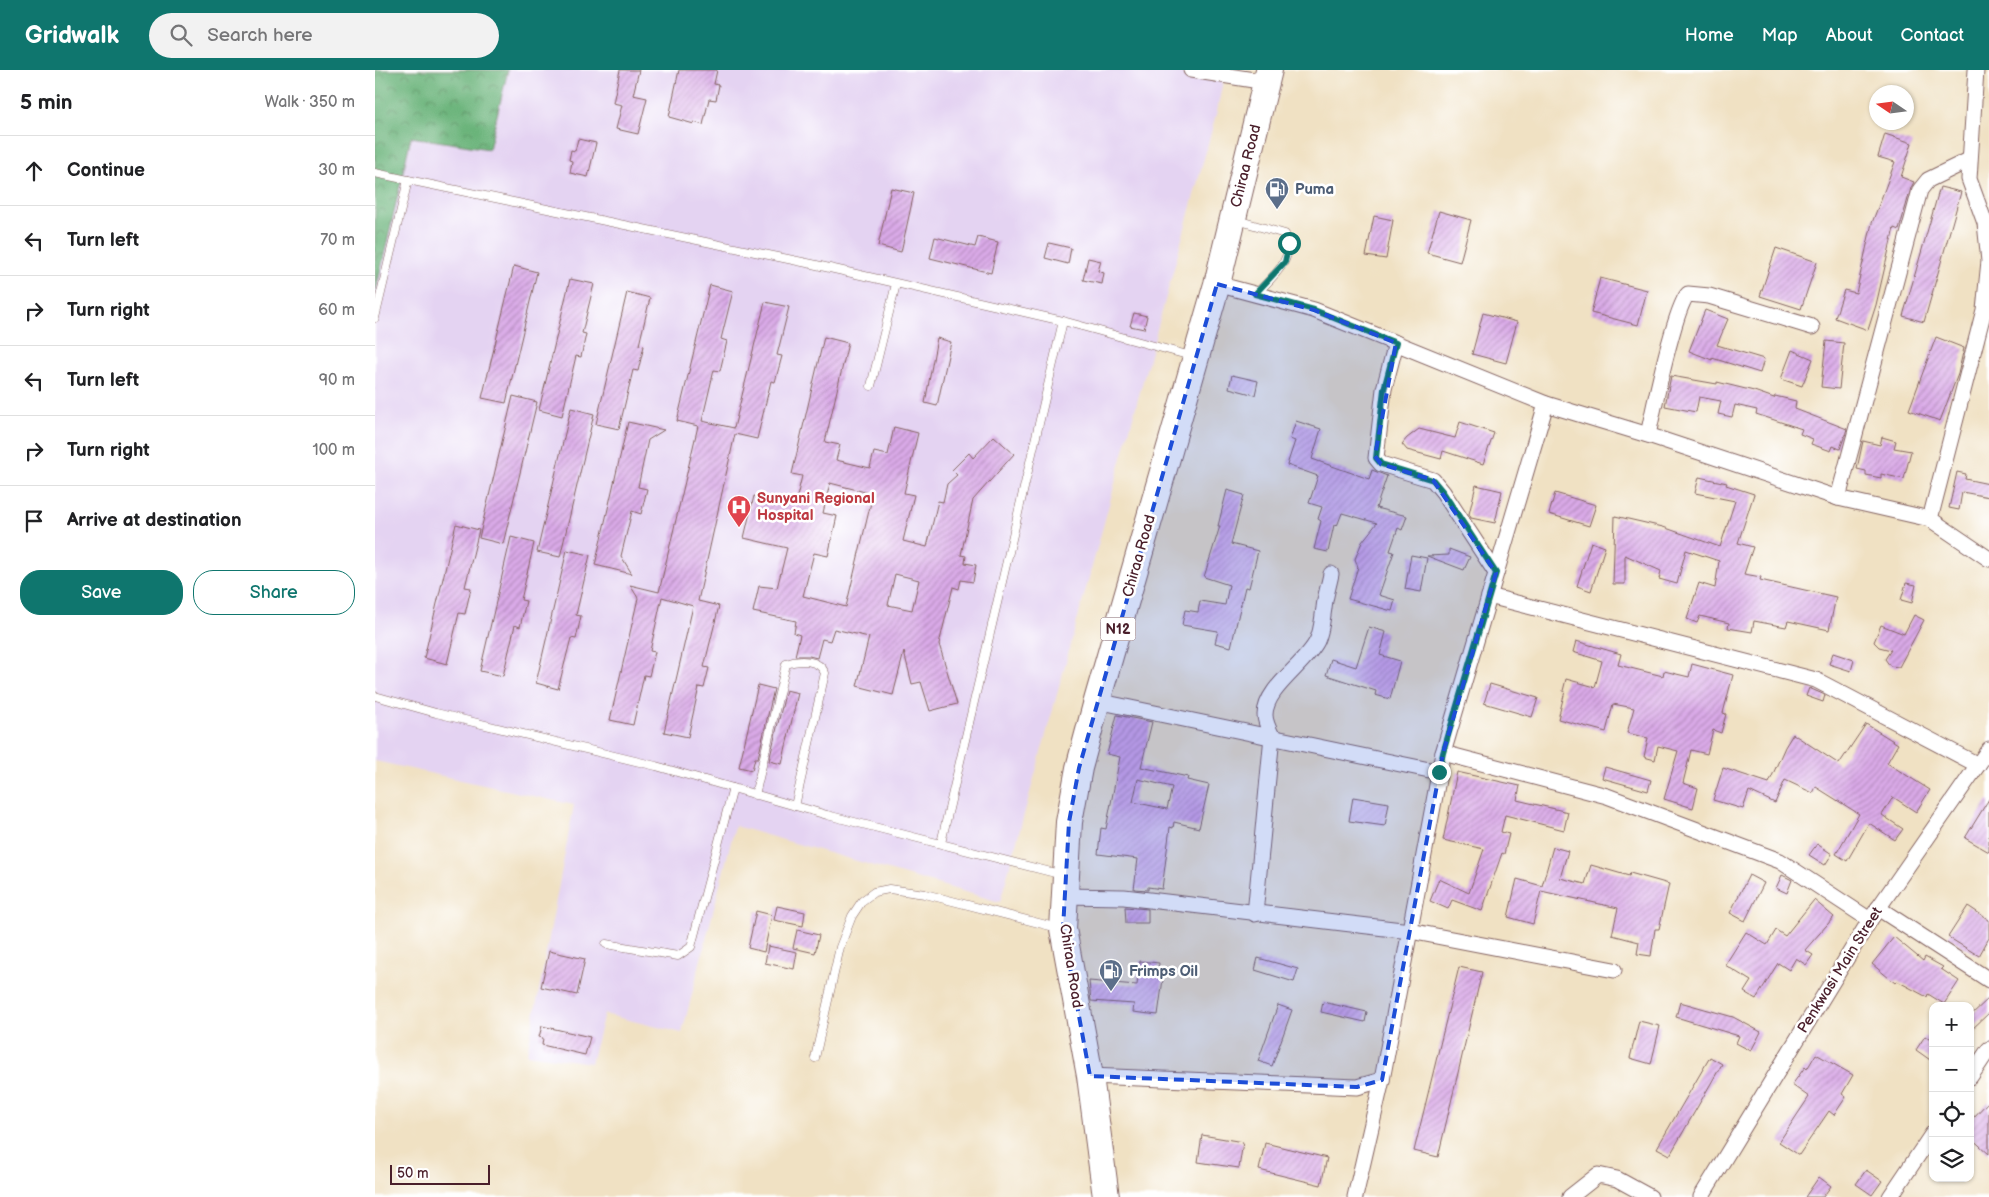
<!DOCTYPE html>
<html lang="en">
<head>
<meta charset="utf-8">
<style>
  body { margin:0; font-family:"Balsamiq Sans",sans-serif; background:#f2f2f2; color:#202124 }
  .controls { position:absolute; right:15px; bottom:15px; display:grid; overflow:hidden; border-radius:10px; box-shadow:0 1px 4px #0004 }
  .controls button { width:45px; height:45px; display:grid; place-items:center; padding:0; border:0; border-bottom:1px solid #e0e0e0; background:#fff; color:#202124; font:25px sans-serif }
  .compass { position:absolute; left:1494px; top:15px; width:45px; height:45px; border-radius:50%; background:#fff; box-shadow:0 1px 4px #0004; rotate:283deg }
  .scale { position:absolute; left:15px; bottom:12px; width:100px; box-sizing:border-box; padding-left:5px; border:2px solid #4a1f2b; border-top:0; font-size:14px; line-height:18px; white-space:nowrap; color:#4a1f2b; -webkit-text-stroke:4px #fff; paint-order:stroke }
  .stop { position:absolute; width:15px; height:15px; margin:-11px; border:4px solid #0f766e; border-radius:50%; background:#fff }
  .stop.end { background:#0f766e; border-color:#fff; box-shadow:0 1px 5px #0008 }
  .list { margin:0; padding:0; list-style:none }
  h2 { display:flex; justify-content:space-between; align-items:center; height:65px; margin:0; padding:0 20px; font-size:21px }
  h2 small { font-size:16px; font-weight:400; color:#757577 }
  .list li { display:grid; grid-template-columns:32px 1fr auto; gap:15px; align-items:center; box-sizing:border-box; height:70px; padding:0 20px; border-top:1px solid #e0e0e0 }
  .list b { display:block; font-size:19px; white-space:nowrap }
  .list em { font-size:16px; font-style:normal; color:#757577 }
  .actions { display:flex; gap:10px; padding:15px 20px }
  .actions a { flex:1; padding:11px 0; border:1px solid #0f766e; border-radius:20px; text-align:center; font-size:18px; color:#0f766e }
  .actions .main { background:#0f766e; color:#fff }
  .icon { flex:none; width:28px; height:28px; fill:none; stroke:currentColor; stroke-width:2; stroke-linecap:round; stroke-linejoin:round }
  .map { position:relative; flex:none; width:1614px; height:1127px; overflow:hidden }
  header { display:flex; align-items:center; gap:30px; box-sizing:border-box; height:70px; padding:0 25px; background:#0f766e; color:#fff }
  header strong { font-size:24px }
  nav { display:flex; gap:28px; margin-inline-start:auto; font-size:18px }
  .search { width:350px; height:45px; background:#f2f2f2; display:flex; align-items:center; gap:12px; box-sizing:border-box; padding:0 18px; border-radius:28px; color:#757577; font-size:19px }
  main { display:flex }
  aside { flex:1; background:#fff }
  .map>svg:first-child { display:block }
  .built { fill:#e4d3f2 }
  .forest { fill:url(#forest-crowns); stroke:#5a6a52 }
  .building { fill:url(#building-hatch); fill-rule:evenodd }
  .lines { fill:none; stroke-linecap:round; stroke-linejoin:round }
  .lane-casing { stroke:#846360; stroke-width:9 }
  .street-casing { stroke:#846360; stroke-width:17 }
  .highway-casing { stroke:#846360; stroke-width:28 }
  .lane { stroke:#fff; stroke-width:8 }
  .street { stroke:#fff; stroke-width:15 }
  .highway { stroke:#fff; stroke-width:26 }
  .route { stroke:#0f766e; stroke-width:6 }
  .marked { fill:#1d4ed8; fill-opacity:0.2; stroke:#1d4ed8; stroke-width:4; stroke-dasharray:10 6; stroke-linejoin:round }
  .labels { text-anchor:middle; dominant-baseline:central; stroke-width:5; stroke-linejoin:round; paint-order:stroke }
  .shield { fill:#fff; stroke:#80626b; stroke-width:1 }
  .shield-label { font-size:14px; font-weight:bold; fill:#4a1f2b }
  .street-label { font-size:15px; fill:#4a1f2b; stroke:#fff }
  .service-label { font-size:15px; font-weight:bold; fill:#4e5e75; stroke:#fff; text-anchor:start }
  .health-label { font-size:15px; font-weight:bold; fill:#be3a42; stroke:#fff; text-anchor:start }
</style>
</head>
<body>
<header>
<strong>Gridwalk</strong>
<div class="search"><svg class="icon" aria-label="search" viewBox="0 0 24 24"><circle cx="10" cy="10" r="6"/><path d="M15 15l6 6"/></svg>Search here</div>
<nav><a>Home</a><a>Map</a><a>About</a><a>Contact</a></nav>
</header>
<main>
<aside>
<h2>5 min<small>Walk · 350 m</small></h2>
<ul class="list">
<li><svg class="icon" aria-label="ahead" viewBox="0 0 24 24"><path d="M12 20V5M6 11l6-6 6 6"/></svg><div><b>Continue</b></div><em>30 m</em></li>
<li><svg class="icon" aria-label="left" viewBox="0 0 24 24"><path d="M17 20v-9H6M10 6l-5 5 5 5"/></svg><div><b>Turn left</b></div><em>70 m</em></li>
<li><svg class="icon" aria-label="right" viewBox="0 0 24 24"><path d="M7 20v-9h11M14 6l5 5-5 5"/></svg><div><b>Turn right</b></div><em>60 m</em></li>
<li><svg class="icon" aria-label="left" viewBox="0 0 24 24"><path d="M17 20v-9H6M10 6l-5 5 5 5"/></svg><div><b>Turn left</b></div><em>90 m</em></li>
<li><svg class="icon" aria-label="right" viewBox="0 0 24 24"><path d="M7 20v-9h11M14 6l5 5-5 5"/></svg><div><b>Turn right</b></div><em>100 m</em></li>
<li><svg class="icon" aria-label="arrive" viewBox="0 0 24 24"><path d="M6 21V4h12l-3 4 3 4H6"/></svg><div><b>Arrive at destination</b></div></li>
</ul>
<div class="actions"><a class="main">Save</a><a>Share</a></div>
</aside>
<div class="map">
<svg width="1614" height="1127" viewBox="0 0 1614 1127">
  <defs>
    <pattern id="forest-crowns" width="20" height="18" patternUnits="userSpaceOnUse" patternTransform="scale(1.25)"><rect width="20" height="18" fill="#6bb47a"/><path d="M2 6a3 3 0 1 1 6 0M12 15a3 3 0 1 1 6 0" fill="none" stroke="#5a9264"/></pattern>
    <pattern id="building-hatch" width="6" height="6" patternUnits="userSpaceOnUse" patternTransform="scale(1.25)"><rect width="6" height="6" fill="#daaae8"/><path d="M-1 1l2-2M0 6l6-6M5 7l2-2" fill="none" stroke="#b38abc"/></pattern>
  </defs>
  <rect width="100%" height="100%" fill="#fff"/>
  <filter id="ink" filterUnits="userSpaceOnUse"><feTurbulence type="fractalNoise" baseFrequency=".02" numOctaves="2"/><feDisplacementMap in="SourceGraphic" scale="10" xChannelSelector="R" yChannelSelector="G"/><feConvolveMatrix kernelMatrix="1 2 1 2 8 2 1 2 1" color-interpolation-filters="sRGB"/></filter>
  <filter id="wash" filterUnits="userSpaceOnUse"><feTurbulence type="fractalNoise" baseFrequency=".0096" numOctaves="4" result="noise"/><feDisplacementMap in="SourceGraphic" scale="20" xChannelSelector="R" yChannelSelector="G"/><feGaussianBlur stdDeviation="1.12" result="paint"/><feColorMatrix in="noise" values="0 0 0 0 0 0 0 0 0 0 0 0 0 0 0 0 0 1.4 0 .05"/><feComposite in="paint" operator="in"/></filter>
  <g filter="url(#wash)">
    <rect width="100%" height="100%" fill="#f0e1c3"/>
    <path class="built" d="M133,0H850L842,41L625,832L360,756L307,963L229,944L216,993L152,984L199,735L0,691V225L36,67L114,79Z"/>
    <path class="forest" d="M0,0H133L114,79L36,67L0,225Z"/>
    <g id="blocks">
      <g class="building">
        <path d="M245,0H264L258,25L272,28L263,64L241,59L247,35L238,33Z"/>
        <path d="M304,0H342L339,14L344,15L341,30L334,29L328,55L319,52V54L294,47Z"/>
        <path d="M1510,64L1537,73L1526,107L1539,112L1536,118L1524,160L1519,158L1501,235L1493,260L1460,248L1469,220L1481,223L1497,153L1520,92L1503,87Z"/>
        <path d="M203,69L221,73L213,107L195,103L197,91L194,90L196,80L200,81Z"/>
        <path d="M1565,117L1586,122L1549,252L1528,246Z"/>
        <path d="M516,118L539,123L526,182L503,176Z"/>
        <path d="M1064,141L1096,150L1085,192L1052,183Z"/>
        <path d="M999,146L1018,150L1011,189L991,186Z"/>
        <path d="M560,167L600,177L603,167L623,172L616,203L555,188Z"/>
        <path d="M674,173L696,178L693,194L670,188Z"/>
        <path d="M1401,178L1442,192L1426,239L1385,226Z"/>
        <path d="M713,188L726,191L723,201L729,203L727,214L708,210Z"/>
        <path d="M139,196L162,202L131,333L107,328Z"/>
        <path d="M1225,208L1272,220L1263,255L1216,243Z"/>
        <path d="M195,209L219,214L207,263L211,264L206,287L201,286L187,346L164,340Z"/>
        <path d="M335,215L358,221L346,269L352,271L345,301L339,300L327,351L359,358L390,232L414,237L402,285L407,286L400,312L396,311L382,369L360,364L323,531L344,536L329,597L334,598L329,618L324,617L313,667L289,662L318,536L287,527L275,581L280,582L274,606L269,605L258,655L235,650L263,528L255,515L284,522L323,356L302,351Z"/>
        <path d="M252,222L275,228L264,275L269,276L263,301L258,300L244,359L221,354Z"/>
        <path d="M1330,240L1353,249L1342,275L1389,289L1385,303L1337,288V290L1314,281Z"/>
        <path d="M759,243L772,246L769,259L755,256Z"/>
        <path d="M1108,243L1142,252L1131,293L1097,284Z"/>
        <path d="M449,267L473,273L450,372L465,375L461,390L495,398L499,382L513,385L519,357L543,363L529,423L539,425L528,471L552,477L563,431L568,432L572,414L582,405L577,400L594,383L598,388L619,366L639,384L598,430L586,485L591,486L590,493L601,495L598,512L586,510L584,519L578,517L564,574L582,634L555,641L546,612L537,614L529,582L518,625L482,616L494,567L459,559L455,571L447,569L442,588L434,586H420L425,565L419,563L421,551L378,542L384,516L402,518L412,478L369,468L379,426L420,435L427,406L417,404ZM455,413L498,424L471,537L428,526L439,483L453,486L462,446L448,443ZM520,504L544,510L537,540L513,535Z"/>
        <path d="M1561,267L1589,278L1583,304L1565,351L1534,340Z"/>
        <path d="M562,268L576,272L562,336L550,333Z"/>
        <path d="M1451,271L1469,273L1464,319L1446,317Z"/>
        <path d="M1417,280L1438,289L1427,316L1406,309Z"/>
        <path d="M857,305L883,311L880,325L854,318Z"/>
        <path d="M1296,306L1342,314V312L1379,321L1399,328L1400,326L1421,331L1420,339L1472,359L1465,379L1458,376L1456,381L1436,374L1438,369L1425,364L1427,359L1381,344L1382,340L1360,335L1357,347L1343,344L1346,331L1324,327L1321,342L1290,336Z"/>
        <path d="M138,326L162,332L128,474L104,468Z"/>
        <path d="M196,338L219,344L185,487L162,482Z"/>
        <path d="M921,351L946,359L937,389L994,409L997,400L1012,406L1001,438L1032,446L1027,460L1023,458L1015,481L1019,482L1004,525L1020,530L1017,541L973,529L983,497L980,489L987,472L1002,453L967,443L962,456L959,455L953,482L939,479L946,451L943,449L947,437L934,433L943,406L912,395L920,371L915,369Z"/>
        <path d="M253,352L289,360L273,370L263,417L272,419L266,444L257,441L246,486L257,504L220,495Z"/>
        <path d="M1085,352L1119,363L1108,394L1068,381L1066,389L1032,380L1027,374L1032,368L1044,359L1080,368Z"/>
        <path d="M1507,367L1521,371L1519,378L1536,381L1529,409L1506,404V408L1491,405V401L1482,399L1488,371L1505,375Z"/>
        <path d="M1582,402L1591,404L1590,409L1614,414V427L1587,422L1584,440L1574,438Z"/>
        <path d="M1324,407L1352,413L1351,415L1379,424L1363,473L1378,477L1369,504L1386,507L1385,510L1461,527L1454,560L1413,551L1411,557L1379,551L1377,562L1353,558L1354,553L1325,546L1322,553L1312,549L1324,513L1340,518L1344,491L1311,480L1302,514L1284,509L1286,501L1250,485V514H1238L1240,446L1288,457L1345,477L1360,431L1320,423Z"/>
        <path d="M1101,415L1127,421L1120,453L1096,448L1094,444Z"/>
        <path d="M852,420L869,425L856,474L883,481L874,518L870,517L856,577L840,573L843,561L807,555L810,540L823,542L825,531L850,535L854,515L829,507L845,456H843Z"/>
        <path d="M1180,423L1221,435L1214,456L1174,444Z"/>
        <path d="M81,454L104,460L90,517L96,518L90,544L84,543L72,594L49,588Z"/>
        <path d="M136,467L159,473L146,530L151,531L145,557L140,555L128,606L105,601Z"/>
        <path d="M1216,472L1230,477L1216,521L1202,516Z"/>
        <path d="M1074,479L1095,487L1089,500L1052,486L1074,485Z"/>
        <path d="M192,480L215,485L201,545L206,546L201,569L196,568L183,619L161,613Z"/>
        <path d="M1036,485L1052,488L1046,522L1030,519Z"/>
        <path d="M1531,513L1541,515L1537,533L1526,530Z"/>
        <path d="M1539,545L1549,550L1524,597L1515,596L1510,589L1516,580L1504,577L1499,572L1506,555L1529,564Z"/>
        <path d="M994,557L1011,562L1005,585L1025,591L1015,629L1000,625L1001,621L951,605L956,589L981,597Z"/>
        <path d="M1201,571L1246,584L1243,595L1288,606L1289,601L1314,607L1317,594L1358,605L1348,643L1351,644L1346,663L1338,660L1332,684L1316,680L1308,713L1323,718L1318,738L1289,729L1303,681L1283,676L1280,690L1269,687L1273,668L1252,663L1259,638L1238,634L1231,662L1183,649L1190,621H1188L1191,609L1220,617L1227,591L1198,582Z"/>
        <path d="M1458,583L1479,590L1476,601L1454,594Z"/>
        <path d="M1115,614L1163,628L1157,647L1109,633Z"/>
        <path d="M383,615L399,619L383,688H380L377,700L364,697Z"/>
        <path d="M1434,618L1450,625L1448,632L1431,626Z"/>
        <path d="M411,620L423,623L407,694L394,691Z"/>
        <path d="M742,645L777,652L766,697L813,707L812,710L834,715L824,758L799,752L798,758L795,757L787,819L773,817V820L759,819L763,789L723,784L726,758L731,759L745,687L732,684ZM763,709L797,717L792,739L758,732Z"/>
        <path d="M1491,654L1523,674L1512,693L1555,720L1541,742L1518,727L1507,745L1528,759L1520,770L1494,753L1472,791L1461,784L1484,744L1441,717L1438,723L1410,710L1400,733L1374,721L1368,739L1338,730L1348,698L1394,713L1410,677L1418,664L1464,694Z"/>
        <path d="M1230,697L1276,710L1273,721L1227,708Z"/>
        <path d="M1082,702L1145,716L1142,730L1193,742L1189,760L1130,745L1126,762L1134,764L1129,784L1127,783L1107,841L1077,830L1073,839L1055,831L1064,809L1094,823L1109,779L1068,770Z"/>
        <path d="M978,727L1014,733L1010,756L974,751Z"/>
        <path d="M1614,729V782L1590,768Z"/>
        <path d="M1442,774L1457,784L1450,795L1434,785Z"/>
        <path d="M1178,777L1193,781L1185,808L1210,814L1216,795L1254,806L1255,803L1294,814L1284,859H1280L1276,886L1262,884L1264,872L1237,865L1243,838L1166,821L1158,854L1133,847L1142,809L1167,816Z"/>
        <path d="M1374,805L1389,813L1370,851L1355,843Z"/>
        <path d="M1407,805L1417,810L1412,823L1401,818Z"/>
        <path d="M1439,830L1459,847L1430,880L1438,885L1431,895L1421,888L1414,900L1403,893L1381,929L1369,922L1376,911L1350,895L1371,862L1392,875L1401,860L1410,866Z"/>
        <path d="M402,836L430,842L428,856L399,850Z"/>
        <path d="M1593,836L1614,850V868L1604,886L1573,867Z"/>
        <path d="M750,837L773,839V853H751Z"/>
        <path d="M381,841L397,845L389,882L373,878Z"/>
        <path d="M422,860L444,865L440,883L418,878Z"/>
        <path d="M1519,867L1548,891L1550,887L1568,897L1566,899L1584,911L1569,934L1553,924L1552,927L1522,911L1520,913L1497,894Z"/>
        <path d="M393,876L422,882L419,899L390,893Z"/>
        <path d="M174,881L210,889L202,925L166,917Z"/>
        <path d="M883,888L923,899L919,912L880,900Z"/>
        <path d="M765,891L784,893L783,901L789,902L783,945L758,942L759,934L716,931L714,911L762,915Z"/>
        <path d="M1084,897L1107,902L1063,1087L1039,1081Z"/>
        <path d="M1614,928V943L1595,961V946Z"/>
        <path d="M948,932L992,942L990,952L946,942Z"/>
        <path d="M1305,932L1358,947L1386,962L1376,981L1361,973L1364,966L1301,947Z"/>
        <path d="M903,935L917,940L897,996L883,991Z"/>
        <path d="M1264,951L1285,956L1276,994L1255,988Z"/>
        <path d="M167,956L215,967L210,985L167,975L168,968L164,967Z"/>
        <path d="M1550,966L1558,972V992L1541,980Z"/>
        <path d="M1441,984L1478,1005L1467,1024L1471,1027L1459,1045L1454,1041L1424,1085L1404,1072L1434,1027L1417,1015L1430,997L1432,999Z"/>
        <path d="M1335,987L1347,994L1295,1085L1282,1078Z"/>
        <path d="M1614,1031V1084L1595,1067V1051Z"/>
        <path d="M827,1065L868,1072L864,1098L823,1092Z"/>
        <path d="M890,1073L952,1088L946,1115L884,1100Z"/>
        <path d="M1491,1100L1507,1111L1497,1125L1481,1114Z"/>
        <path d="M1444,1107L1456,1116L1448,1127H1430Z"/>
      </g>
    </g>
  </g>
  <g filter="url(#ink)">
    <use href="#blocks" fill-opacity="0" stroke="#846360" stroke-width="1"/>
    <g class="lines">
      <g class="lane-casing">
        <g id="lane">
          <path d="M0,103L33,110"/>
          <path d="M862,150L910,164C922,189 896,208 880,225"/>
          <path d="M0,248L33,110L437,194L688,251L816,286"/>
          <path d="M496,316L521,214"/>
          <path d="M0,626L61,643L281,696L452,745L688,805"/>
          <path d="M380,725L411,594C424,589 444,589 450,603L420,736"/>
          <path d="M566,773L688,251"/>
          <path d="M231,874L303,886L316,877L358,718"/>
          <path d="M440,988L465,877L477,846L487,831L499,822L514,819L550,824L683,858"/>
        </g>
      </g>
      <g class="street-casing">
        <g id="street">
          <path d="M816,0L891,12"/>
          <path d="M842,214L939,240L1171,334L1273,365L1463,428L1555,449L1614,489"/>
          <path d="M1021,273L1009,319L1001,388L1006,394L1058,410L1068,422L1121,503"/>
          <path d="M1273,365C1278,341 1300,236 1313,224L1334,226L1437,257"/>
          <path d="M1463,428L1545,120L1553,110L1594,90"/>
          <path d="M1555,449L1609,240L1614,191L1610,153L1594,109L1601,0"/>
          <path d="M1114,526L1441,610L1603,695"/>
          <path d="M722,631L1064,702"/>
          <path d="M1068,683L1232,726L1405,791L1495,850"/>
          <path d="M688,826L749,827L1035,861L1239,900"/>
          <path d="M1503,838L1614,910"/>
          <path d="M880,844L897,666C894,660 890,652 890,645C890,618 930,595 942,571C947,560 947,550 949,538C950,526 954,515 956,504"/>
          <path d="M715,1006L982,1017L1007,1010"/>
          <path d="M1595,1007L1614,979"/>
          <path d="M980,1127L1007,1010L1068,683L1171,334"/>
          <path d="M1195,1127L1223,1105L1242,1109L1275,1127"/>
          <path d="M1326,1127L1495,850L1614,679"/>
          <path d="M1515,1127L1558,1063"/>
        </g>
      </g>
      <g class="highway-casing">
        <path id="highway" d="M731,1127L715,1006L688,859L694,752L704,698L722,631L842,214L894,0"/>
      </g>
      <use href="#lane" class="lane"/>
      <use href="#street" class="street"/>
      <use href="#highway" class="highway"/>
    </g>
  </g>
  <g class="lines" filter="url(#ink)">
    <path class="route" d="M914,173L910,192L880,224L939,240L1021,273L1009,319L1001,388L1006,394L1058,410L1068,422L1121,503L1068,683L1064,702"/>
  </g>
  <path class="marked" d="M842,214L939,240L1021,273L1000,386L1006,394L1058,410L1121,503L1068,683L1007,1010L982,1017L715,1006L688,859L694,752L704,698Z"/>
  <defs>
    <g id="fuel-pin" transform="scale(1.25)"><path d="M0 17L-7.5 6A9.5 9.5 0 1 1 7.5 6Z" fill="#5c6f8a" stroke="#fff"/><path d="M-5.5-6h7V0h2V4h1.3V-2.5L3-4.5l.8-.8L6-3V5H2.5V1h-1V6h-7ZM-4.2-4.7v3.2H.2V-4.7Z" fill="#fff"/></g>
    <g id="hospital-pin" transform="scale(1.25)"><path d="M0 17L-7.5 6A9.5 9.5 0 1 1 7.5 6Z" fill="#e0444e" stroke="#fff"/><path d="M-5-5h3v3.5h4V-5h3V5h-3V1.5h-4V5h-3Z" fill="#fff"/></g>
  </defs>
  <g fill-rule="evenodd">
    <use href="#fuel-pin" x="902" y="119"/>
    <use href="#hospital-pin" x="364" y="437"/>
    <use href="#fuel-pin" x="736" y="901"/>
  </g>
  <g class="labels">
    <rect class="shield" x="725.5" y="547.5" width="35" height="23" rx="4"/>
    <g class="shield-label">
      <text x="743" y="559">N12</text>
    </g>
    <g class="street-label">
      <text transform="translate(871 96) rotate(-76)">Chiraa Road</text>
      <text transform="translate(764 486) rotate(-74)">Chiraa Road</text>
      <text transform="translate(696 896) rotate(81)">Chiraa Road</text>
      <text transform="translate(1465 900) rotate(-58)">Penkwasi Main Street</text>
    </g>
    <g class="service-label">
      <text x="920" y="119">Puma</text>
      <text x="754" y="901">Frimps Oil</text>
    </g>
    <g class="health-label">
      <text x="382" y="428">Sunyani Regional<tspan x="382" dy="17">Hospital</tspan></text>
    </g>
  </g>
</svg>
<div class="controls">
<button>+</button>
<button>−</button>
<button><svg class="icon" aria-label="locate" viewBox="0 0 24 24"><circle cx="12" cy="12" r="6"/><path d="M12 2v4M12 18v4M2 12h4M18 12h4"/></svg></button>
<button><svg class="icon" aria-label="layers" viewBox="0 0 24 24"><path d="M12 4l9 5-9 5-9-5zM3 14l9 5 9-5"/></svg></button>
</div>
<svg class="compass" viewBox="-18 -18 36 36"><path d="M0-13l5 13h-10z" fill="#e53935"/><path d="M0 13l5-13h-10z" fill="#757577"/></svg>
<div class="scale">50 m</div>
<div class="stop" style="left:914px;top:173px"></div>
<div class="stop end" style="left:1064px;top:702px"></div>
</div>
</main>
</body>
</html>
